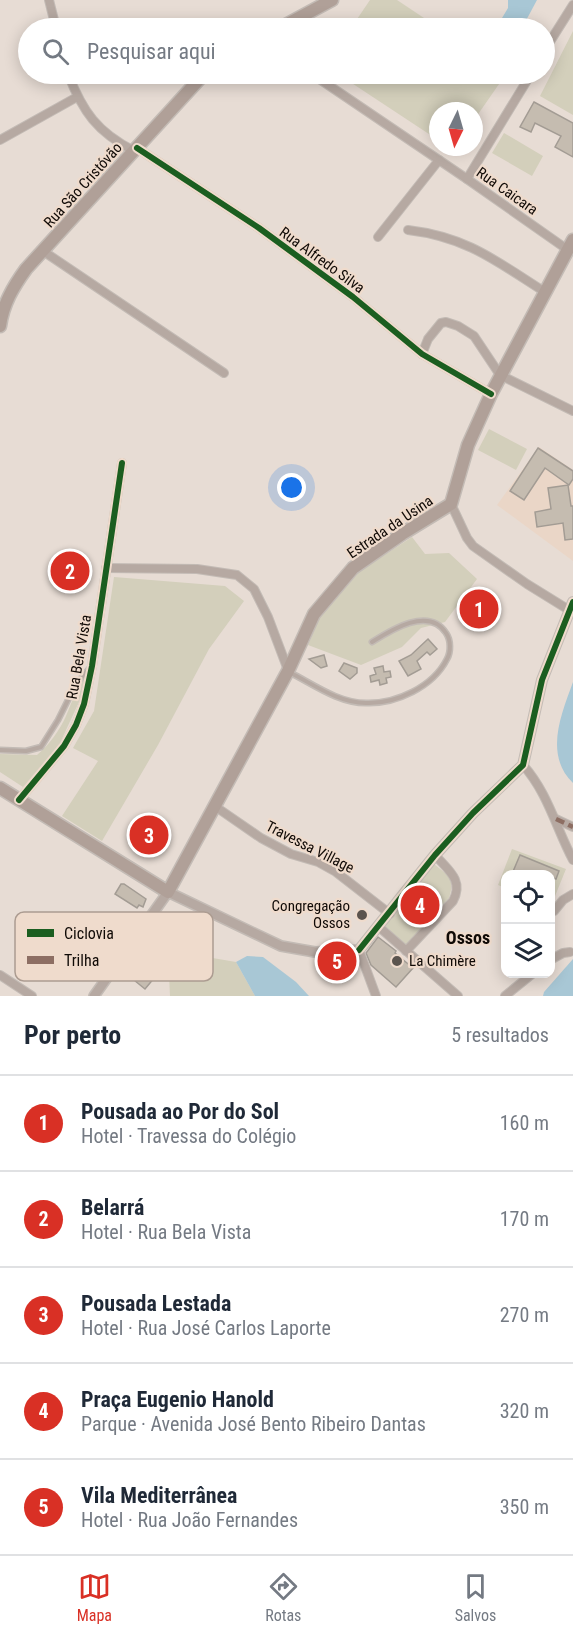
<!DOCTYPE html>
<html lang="pt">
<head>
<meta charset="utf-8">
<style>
  body { margin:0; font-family:"Roboto Condensed",sans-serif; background:#f6f6f7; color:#1f2937 }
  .controls { position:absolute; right:18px; bottom:18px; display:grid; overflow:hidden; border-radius:12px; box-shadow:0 3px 15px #0003 }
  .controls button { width:54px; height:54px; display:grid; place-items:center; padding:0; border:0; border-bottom:2px solid #e0e1e3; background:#fff; color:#1f2937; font:30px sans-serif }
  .compass { position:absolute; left:429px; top:102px; width:54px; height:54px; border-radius:50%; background:#fff; box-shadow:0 3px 15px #0003; rotate:185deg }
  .you { position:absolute; left:292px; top:488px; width:21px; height:21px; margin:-15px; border:4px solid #fff; border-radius:50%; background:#1a73e8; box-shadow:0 0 0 9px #1a73e833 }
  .badge { display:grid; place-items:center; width:39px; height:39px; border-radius:50%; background:#d93025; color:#fff; font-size:20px; font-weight:700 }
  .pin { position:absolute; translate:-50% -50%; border:3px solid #fff; box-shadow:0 2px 6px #0006 }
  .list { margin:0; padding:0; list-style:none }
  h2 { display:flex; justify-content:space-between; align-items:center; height:78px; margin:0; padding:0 24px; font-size:26px }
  h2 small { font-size:20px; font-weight:400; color:#747a83 }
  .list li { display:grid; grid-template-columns:39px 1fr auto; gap:18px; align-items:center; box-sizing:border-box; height:96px; padding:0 24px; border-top:2px solid #e0e1e3 }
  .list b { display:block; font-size:22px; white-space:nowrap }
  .list p { margin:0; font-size:20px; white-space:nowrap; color:#747a83 }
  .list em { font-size:20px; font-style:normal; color:#747a83 }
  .icon { flex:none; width:33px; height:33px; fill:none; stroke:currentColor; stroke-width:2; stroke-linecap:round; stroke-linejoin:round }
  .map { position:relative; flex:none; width:573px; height:996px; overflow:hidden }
  .search { position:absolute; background:#fff; box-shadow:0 3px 15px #0003; left:18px; right:18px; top:18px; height:66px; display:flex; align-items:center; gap:15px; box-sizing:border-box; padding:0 21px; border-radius:33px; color:#747a83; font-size:22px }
  .sheet { height:558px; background:#fff }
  nav { display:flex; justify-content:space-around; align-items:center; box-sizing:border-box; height:84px; border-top:2px solid #e0e1e3; background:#fff; font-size:16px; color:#747a83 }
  nav a { display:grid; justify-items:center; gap:3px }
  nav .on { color:#d93025 }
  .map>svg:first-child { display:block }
  .built { fill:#ead6c7 }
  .green { fill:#d3cfbb }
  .water { fill:#a8c7d5 }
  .building { fill:#c5bcb0; stroke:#a39c94; stroke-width:1.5 }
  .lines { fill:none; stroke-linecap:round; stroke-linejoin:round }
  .service-casing { stroke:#c3bbb5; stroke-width:7 }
  .minor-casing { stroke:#c3bbb5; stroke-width:10 }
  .tertiary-casing { stroke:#c3bbb5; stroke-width:12 }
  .primary-casing { stroke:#c3bbb5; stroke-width:15 }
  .service { stroke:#b6a9a2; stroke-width:4 }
  .minor { stroke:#b6a9a2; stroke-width:8 }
  .tertiary { stroke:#b6a9a2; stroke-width:9 }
  .primary { stroke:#b0a098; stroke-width:12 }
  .quiet { stroke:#8d6e63; stroke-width:4.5; stroke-dasharray:9 4.5; stroke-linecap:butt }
  .cycleway-casing { stroke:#efdbcc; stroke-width:10 }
  .cycleway { stroke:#1b5e20; stroke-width:6 }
  .poi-dot { fill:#5b544e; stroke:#efdbcc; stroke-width:2 }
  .labels { text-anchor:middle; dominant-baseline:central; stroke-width:4.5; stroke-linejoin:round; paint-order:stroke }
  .street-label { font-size:15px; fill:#100a06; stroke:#efdbcc }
  .poi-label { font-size:15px; fill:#100a06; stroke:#efdbcc; text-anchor:end }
  .quarter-label { font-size:18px; font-weight:bold; fill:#100a06; stroke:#efdbcc }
  .key { fill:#efdbcc; stroke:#ac9c91; stroke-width:1.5 }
  .key-label { font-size:16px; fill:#100a06 }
</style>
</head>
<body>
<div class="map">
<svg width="573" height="996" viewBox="0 0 573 996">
  <rect width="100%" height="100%" fill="#e7dcd4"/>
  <path class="built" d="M539,447L573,470V561L497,505Z"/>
  <g class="green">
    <path d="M370,0H397L439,28H351Z"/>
    <path d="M573,31V115L540,96Z"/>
    <path d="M338,74H506L474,120V111H438V140Z"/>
    <path d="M504,133L543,156L532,176L492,153Z"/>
    <path d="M489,429L527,449L516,470L478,450Z"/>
    <path d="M412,537L425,554L449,553L477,579L445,622L421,628L402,647L361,665L308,645L320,617L360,571Z"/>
    <path d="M114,577L225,586L244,601L209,649L158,745L102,841L62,816L98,761L73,748L94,711Z"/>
    <path d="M86,677L79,702L60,743L23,787L0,772V754L37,755C49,745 60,730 66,716C72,702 76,688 86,677Z"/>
    <path d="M512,849L566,869L551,906L550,874H506L505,888L498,885Z"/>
    <path d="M433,863C447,875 456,878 449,898L405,947L382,925Z"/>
    <path d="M195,955L236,962L255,996H170L169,975Z"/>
  </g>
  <g class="water">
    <path d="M508,0H537L522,28H496L508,8Z"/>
    <path d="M573,682V783C544,755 561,715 573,682Z"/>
    <path d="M247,956L263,957L296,982L309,996H255L236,962Z"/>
    <path d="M573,959V996H543L544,992Z"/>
  </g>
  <g class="building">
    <path d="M534,102L573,123V157L555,147L561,136L535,123L531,132L520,127Z"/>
    <path d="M538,448L573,471V479L569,485L545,468L524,500L510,491Z"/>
    <path d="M568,485L571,506H573V539L565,540L563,523L537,527L535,512L551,509L548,488Z"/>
    <path d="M428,639L437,649L430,655L427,652L417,661L421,669L408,676L399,661L411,655Z"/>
    <path d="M324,655L327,666L321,668L309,659Z"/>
    <path d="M344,663L357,668V673L350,679L339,671Z"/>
    <path d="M383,666L384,672L390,671L391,677L386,678L387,683L380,685L379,680L371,682L370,676L376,674L374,668Z"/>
    <path d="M520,855L559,871L556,879L550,877V874H512Z"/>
    <path d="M121,884H124L146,899L143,907L139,905L137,908L115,894Z"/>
    <path d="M378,937L396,951L395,953L413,968L396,987L371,965L366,953Z"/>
    <path d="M156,949L170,960L167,963L170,965L159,980L155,977L145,989L129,976L139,963L143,966Z"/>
  </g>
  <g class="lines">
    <g class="service-casing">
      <g id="service">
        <path d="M289,672C313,684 338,703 366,703C396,704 433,687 447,659C451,652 451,640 446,633C429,606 391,630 372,642"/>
        <path d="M0,750L26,751L41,747L58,720L76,684L89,669"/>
      </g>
    </g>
    <g class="minor-casing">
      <g id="minor">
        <path d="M49,0L56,28"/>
        <path d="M544,51L573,5"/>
        <path d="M68,74C83,112 97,132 134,151"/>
        <path d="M312,74L467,179L568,250"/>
        <path d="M0,140L77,97"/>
        <path d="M137,148L259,228L353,297L422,354L491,394"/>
        <path d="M467,179L531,74"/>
        <path d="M408,230C467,237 496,261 545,292"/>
        <path d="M378,237L439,160"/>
        <path d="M43,251L224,373"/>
        <path d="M422,354L428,339L441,323L446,322L458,326L474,336L500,375L573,411"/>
        <path d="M451,504L467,538L473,546L527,584L569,610"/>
        <path d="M106,568L197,569L237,575L254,589L268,617L288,670"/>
        <path d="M523,765C548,793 556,828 573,860"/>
        <path d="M19,800L64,746L76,725L84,704L92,666L122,463"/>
        <path d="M216,807L261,838L291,854L318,862L336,872L390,914"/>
        <path d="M556,819L573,827"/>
        <path d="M554,911L563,900L573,894"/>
        <path d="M379,927L458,996"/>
        <path d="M359,950L376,996"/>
        <path d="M406,951L453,901C464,880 448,870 435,855"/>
        <path d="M550,960L563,953L570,952"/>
        <path d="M0,975L32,996"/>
        <path d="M505,996L532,974"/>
      </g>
    </g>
    <g class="tertiary-casing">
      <path id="tertiary" d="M94,996L168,892L281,946L315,952L359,950L435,855L473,813L523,765L542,680L573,602"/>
    </g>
    <g class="primary-casing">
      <g id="primary">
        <path d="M280,28L332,0"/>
        <path d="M0,326C3,304 13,287 26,269L204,74"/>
        <path d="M0,788L168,892L288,671L314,614L353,568L402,534L451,504L468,445L491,394L573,240"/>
      </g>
    </g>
    <use href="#service" class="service"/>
    <use href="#minor" class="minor"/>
    <use href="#tertiary" class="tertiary"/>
    <use href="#primary" class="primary"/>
    <path class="quiet" d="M556,819L573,827"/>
    <g class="cycleway-casing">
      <g id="cycleway">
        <path d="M137,148L259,228L353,297L422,354L491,394"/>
        <path d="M19,800L64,746L76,725L84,704L92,666L122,463"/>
        <path d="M359,950L435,855L473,813L523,765L542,680L573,602"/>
      </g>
    </g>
    <use href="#cycleway" class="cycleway"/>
  </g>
  <g class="poi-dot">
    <circle cx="362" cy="915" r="6"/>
    <circle cx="397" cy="961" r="6"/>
  </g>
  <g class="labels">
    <g class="street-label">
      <text transform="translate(83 185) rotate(-48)">Rua São Cristóvão</text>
      <text transform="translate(507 191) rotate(35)">Rua Caicara</text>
      <text transform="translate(322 260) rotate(36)">Rua Alfredo Silva</text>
      <text transform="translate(390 527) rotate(-34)">Estrada da Usina</text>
      <text transform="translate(79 657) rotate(-80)">Rua Bela Vista</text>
      <text transform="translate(310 847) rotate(27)">Travessa Village</text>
    </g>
    <g class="poi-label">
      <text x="350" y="906">Congregação<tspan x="350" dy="17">Ossos</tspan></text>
      <text x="409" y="961" text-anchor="start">La Chimère</text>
    </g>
    <g class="quarter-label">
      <text x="468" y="937">Ossos</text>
    </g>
  </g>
  <rect x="15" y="912" width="198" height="69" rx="9" class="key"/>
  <rect x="27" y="929" width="27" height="8" fill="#1b5e20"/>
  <rect x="27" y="956" width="27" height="8" fill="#8d6e63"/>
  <g class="key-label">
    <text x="64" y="939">Ciclovia</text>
    <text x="64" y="966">Trilha</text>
  </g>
</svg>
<div class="controls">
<button><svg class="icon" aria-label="locate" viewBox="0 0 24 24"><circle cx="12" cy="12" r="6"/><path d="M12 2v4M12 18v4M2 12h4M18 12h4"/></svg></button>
<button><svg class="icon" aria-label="layers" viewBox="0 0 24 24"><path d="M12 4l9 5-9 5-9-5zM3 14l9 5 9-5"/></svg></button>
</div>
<svg class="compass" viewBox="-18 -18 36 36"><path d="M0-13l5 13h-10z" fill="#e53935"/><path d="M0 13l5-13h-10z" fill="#747a83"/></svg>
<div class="you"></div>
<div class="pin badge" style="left:479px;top:609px">1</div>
<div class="pin badge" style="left:70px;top:571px">2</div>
<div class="pin badge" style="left:149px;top:835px">3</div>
<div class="pin badge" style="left:420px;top:905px">4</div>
<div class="pin badge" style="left:337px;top:961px">5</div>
<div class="search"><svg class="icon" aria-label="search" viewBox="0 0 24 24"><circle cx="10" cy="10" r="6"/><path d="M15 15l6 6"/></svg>Pesquisar aqui</div>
</div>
<section class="sheet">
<h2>Por perto<small>5 resultados</small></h2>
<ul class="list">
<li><span class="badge">1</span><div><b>Pousada ao Por do Sol</b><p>Hotel · Travessa do Colégio</p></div><em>160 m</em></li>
<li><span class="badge">2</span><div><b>Belarrá</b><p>Hotel · Rua Bela Vista</p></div><em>170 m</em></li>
<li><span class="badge">3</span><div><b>Pousada Lestada</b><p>Hotel · Rua José Carlos Laporte</p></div><em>270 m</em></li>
<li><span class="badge">4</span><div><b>Praça Eugenio Hanold</b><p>Parque · Avenida José Bento Ribeiro Dantas</p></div><em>320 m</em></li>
<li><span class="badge">5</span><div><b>Vila Mediterrânea</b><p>Hotel · Rua João Fernandes</p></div><em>350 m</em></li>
</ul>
</section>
<nav>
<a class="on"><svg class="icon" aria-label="map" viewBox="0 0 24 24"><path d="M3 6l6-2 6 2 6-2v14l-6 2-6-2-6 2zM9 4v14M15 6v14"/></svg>Mapa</a>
<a><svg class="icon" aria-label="directions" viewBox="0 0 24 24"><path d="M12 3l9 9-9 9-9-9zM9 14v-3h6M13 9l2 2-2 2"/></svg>Rotas</a>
<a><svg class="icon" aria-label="saved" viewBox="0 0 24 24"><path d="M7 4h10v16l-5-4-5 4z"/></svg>Salvos</a>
</nav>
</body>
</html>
